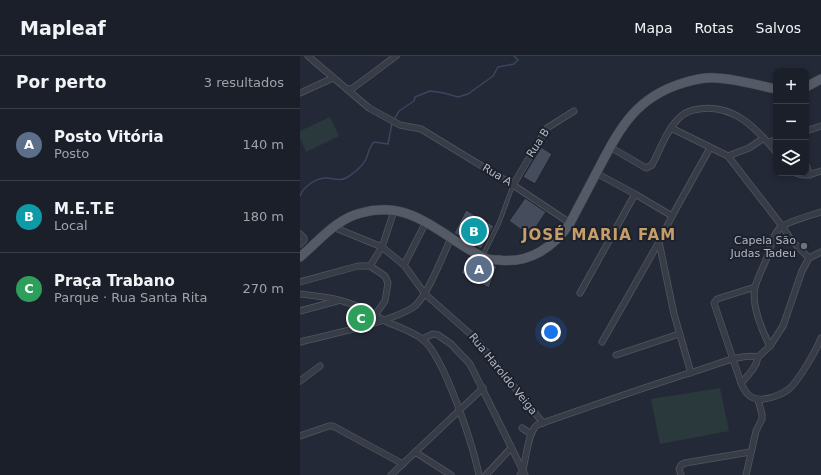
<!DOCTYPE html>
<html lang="pt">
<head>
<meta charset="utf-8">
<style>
  body { margin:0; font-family:"DejaVu Sans",sans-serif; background:#242731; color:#f1f3f6 }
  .controls { position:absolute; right:12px; top:12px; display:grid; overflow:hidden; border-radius:8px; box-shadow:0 2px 6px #0003 }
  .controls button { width:36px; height:36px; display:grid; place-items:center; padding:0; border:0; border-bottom:1px solid #393d46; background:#1b1f29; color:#f1f3f6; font:20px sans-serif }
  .you { position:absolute; left:251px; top:276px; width:14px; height:14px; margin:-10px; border:3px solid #fff; border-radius:50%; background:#1a73e8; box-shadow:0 0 0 6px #1a73e833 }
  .badge { display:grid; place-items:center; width:26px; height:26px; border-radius:50%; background:#8fa7eb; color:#fff; font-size:13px; font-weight:700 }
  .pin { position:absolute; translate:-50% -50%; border:2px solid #fff; box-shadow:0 1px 4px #0006 }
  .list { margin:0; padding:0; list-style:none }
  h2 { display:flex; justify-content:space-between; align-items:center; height:52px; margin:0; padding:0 16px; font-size:17px }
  h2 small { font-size:13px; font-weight:400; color:#a0a2a8 }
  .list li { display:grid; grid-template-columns:26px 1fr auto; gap:12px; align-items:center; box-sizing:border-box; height:72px; padding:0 16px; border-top:1px solid #393d46 }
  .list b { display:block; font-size:15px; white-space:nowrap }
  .list p { margin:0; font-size:13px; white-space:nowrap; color:#a0a2a8 }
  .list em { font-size:13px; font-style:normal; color:#a0a2a8 }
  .icon { flex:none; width:22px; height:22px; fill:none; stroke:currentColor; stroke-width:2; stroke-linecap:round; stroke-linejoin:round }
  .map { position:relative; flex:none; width:521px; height:419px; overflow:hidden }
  header { display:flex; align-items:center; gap:24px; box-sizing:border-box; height:56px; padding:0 20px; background:#1b1f29; border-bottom:1px solid #393d46 }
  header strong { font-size:19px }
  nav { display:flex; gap:22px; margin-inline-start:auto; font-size:14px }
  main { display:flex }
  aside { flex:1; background:#1b1f29 }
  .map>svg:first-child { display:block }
  .green { fill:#2a393c }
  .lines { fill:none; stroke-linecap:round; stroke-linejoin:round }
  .stream { stroke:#3b455e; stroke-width:1.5 }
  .building { fill:#454c5b; stroke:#1e232e }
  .lane-casing { stroke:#525662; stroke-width:4.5 }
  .street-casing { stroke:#525662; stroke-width:7 }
  .primary-casing { stroke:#404550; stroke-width:10 }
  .lane { stroke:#373c47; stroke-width:3 }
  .street { stroke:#373c47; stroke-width:5.5 }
  .primary { stroke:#555a67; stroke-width:9 }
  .worship-dot { fill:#6b7280; stroke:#1c212c; stroke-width:1.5 }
  .labels { text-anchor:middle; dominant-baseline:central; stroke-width:4; stroke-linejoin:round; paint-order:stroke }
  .street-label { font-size:11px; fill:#b2b6c3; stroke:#1c212c }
  .poi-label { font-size:11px; fill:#b2b6c3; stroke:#1c212c; text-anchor:end }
  .district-label { font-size:15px; font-weight:bold; letter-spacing:1px; fill:#c79e6a; stroke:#1c212c }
</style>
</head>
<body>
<header>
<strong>Mapleaf</strong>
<nav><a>Mapa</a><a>Rotas</a><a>Salvos</a></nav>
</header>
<main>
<aside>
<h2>Por perto<small>3 resultados</small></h2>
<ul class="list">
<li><span class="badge" style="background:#5c6f8a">A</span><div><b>Posto Vitória</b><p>Posto</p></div><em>140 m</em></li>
<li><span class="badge" style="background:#0f9aa8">B</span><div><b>M.E.T.E</b><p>Local</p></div><em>180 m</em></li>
<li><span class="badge" style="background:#2e9e5b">C</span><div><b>Praça Trabano</b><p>Parque · Rua Santa Rita</p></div><em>270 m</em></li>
</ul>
</aside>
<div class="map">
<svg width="521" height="419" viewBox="0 0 521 419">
  <rect width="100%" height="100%" fill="#242937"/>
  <g class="green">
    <path d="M30,61L39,80L6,96L0,82V75Z"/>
    <path d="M47,253L73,260L72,263L51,271Z"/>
    <path d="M420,332L429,375L360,388L351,343Z"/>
  </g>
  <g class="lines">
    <g class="stream">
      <path d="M94,64L99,55L114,45L115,41L130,35L144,37L158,41L168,38L193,20L198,11L214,8L218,4L214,0"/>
      <path d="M0,140C3,131 15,123 24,122C31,121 39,126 46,122C53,118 63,110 66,103C69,96 69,91 74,86L88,88L92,67"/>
    </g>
  </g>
  <g class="building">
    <path d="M241,91L252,98L235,128L223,121Z"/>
    <path d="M225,142L246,156L230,180L209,165Z"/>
    <path d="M166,154L194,170L181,193L154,177Z"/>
    <path d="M168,200L185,208L197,210L189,232L161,217Z"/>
  </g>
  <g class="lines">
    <g class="lane-casing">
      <path id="lane" d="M183,199L199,167L213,129"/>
    </g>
    <g class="street-casing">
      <g id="street">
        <path d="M8,0L69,52L100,69L121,73L213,129L270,167"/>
        <path d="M47,33H50L53,32L96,0"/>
        <path d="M0,37L33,22"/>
        <path d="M371,72L428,100L482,170L492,185L509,202"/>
        <path d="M506,75L521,70"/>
        <path d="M468,86L476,84"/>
        <path d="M310,91L346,112L352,109C360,94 367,73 380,61C385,56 392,54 399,53C433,47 457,73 476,96"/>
        <path d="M428,100L449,92L464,82"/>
        <path d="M506,109L510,119"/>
        <path d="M296,117L335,138L372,160"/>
        <path d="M496,117C505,121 512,118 521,115"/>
        <path d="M213,129L247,72L274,55"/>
        <path d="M33,171L82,191L104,209L125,238L176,283L243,367"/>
        <path d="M0,178L4,182V184L0,188"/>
        <path d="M359,186L374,258L391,317"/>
        <path d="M104,209L126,166"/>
        <path d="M70,210L85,220L88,227L85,245L75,259"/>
        <path d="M0,226L58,210H70L82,191L94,155"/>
        <path d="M455,231L417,243L414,247L441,327C447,343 457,346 473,341C479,339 484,337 489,333C499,324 516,295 521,282"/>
        <path d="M280,237L335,138"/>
        <path d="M0,238C18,240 37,242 54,249C66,254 77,261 89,267C99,271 113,276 122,283C144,299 173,390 179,419"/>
        <path d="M0,255L37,245"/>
        <path d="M122,283L133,278L138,279L151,288L170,308L225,419"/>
        <path d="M0,286C24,280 100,264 116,249C130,234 142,201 151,182"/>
        <path d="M302,286L359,186L372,160L410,92"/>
        <path d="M470,290C462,275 451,248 455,231C458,220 464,210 468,199C471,190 473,178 481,171C487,166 512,159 521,156"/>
        <path d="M316,299L379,278"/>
        <path d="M458,301L470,290L483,270L502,215L509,202L521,196"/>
        <path d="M0,325L20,310"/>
        <path d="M441,327C449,318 456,312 458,301"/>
        <path d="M222,372L231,378"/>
        <path d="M0,380L29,370H33L103,408"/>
        <path d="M115,396L151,419"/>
        <path d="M91,419L183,332"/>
        <path d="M186,419L211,392"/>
        <path d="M220,419L223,414C226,402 228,376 237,369C291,350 345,331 399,314C416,309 441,297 458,301"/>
        <path d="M381,419L379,413L381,409L385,407L450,396"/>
        <path d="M446,419L456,375L462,363V358L458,344"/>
      </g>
    </g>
    <g class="primary-casing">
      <g id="primary">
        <path d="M506,31L521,23"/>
        <path d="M0,201C19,185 36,163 61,157C114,142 143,183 185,202C189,204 195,204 199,204C229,208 254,191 270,167C280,148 290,129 300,110C321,70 337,41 383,27C393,24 405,21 416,22C437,23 456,29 476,33"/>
      </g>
    </g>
    <use href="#lane" class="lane"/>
    <use href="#street" class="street"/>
    <use href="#primary" class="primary"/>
  </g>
  <circle class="worship-dot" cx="504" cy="190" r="4"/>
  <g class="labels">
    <g class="street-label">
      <text transform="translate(238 87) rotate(-57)">Rua B</text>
      <text transform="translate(197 119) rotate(31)">Rua A</text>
      <text transform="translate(203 318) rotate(51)">Rua Haroldo Veiga</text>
    </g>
    <g class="poi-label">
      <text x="496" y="184">Capela São<tspan x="496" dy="13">Judas Tadeu</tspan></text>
    </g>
    <g class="district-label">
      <text x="299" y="179">JOSÉ MARIA FAM</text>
    </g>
  </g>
</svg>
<div class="controls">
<button>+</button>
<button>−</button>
<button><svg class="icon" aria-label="layers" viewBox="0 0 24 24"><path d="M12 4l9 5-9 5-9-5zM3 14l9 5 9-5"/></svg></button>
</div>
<div class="you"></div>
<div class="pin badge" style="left:179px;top:213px;background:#5c6f8a">A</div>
<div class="pin badge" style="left:174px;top:175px;background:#0f9aa8">B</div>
<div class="pin badge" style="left:61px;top:262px;background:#2e9e5b">C</div>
</div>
</main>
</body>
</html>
